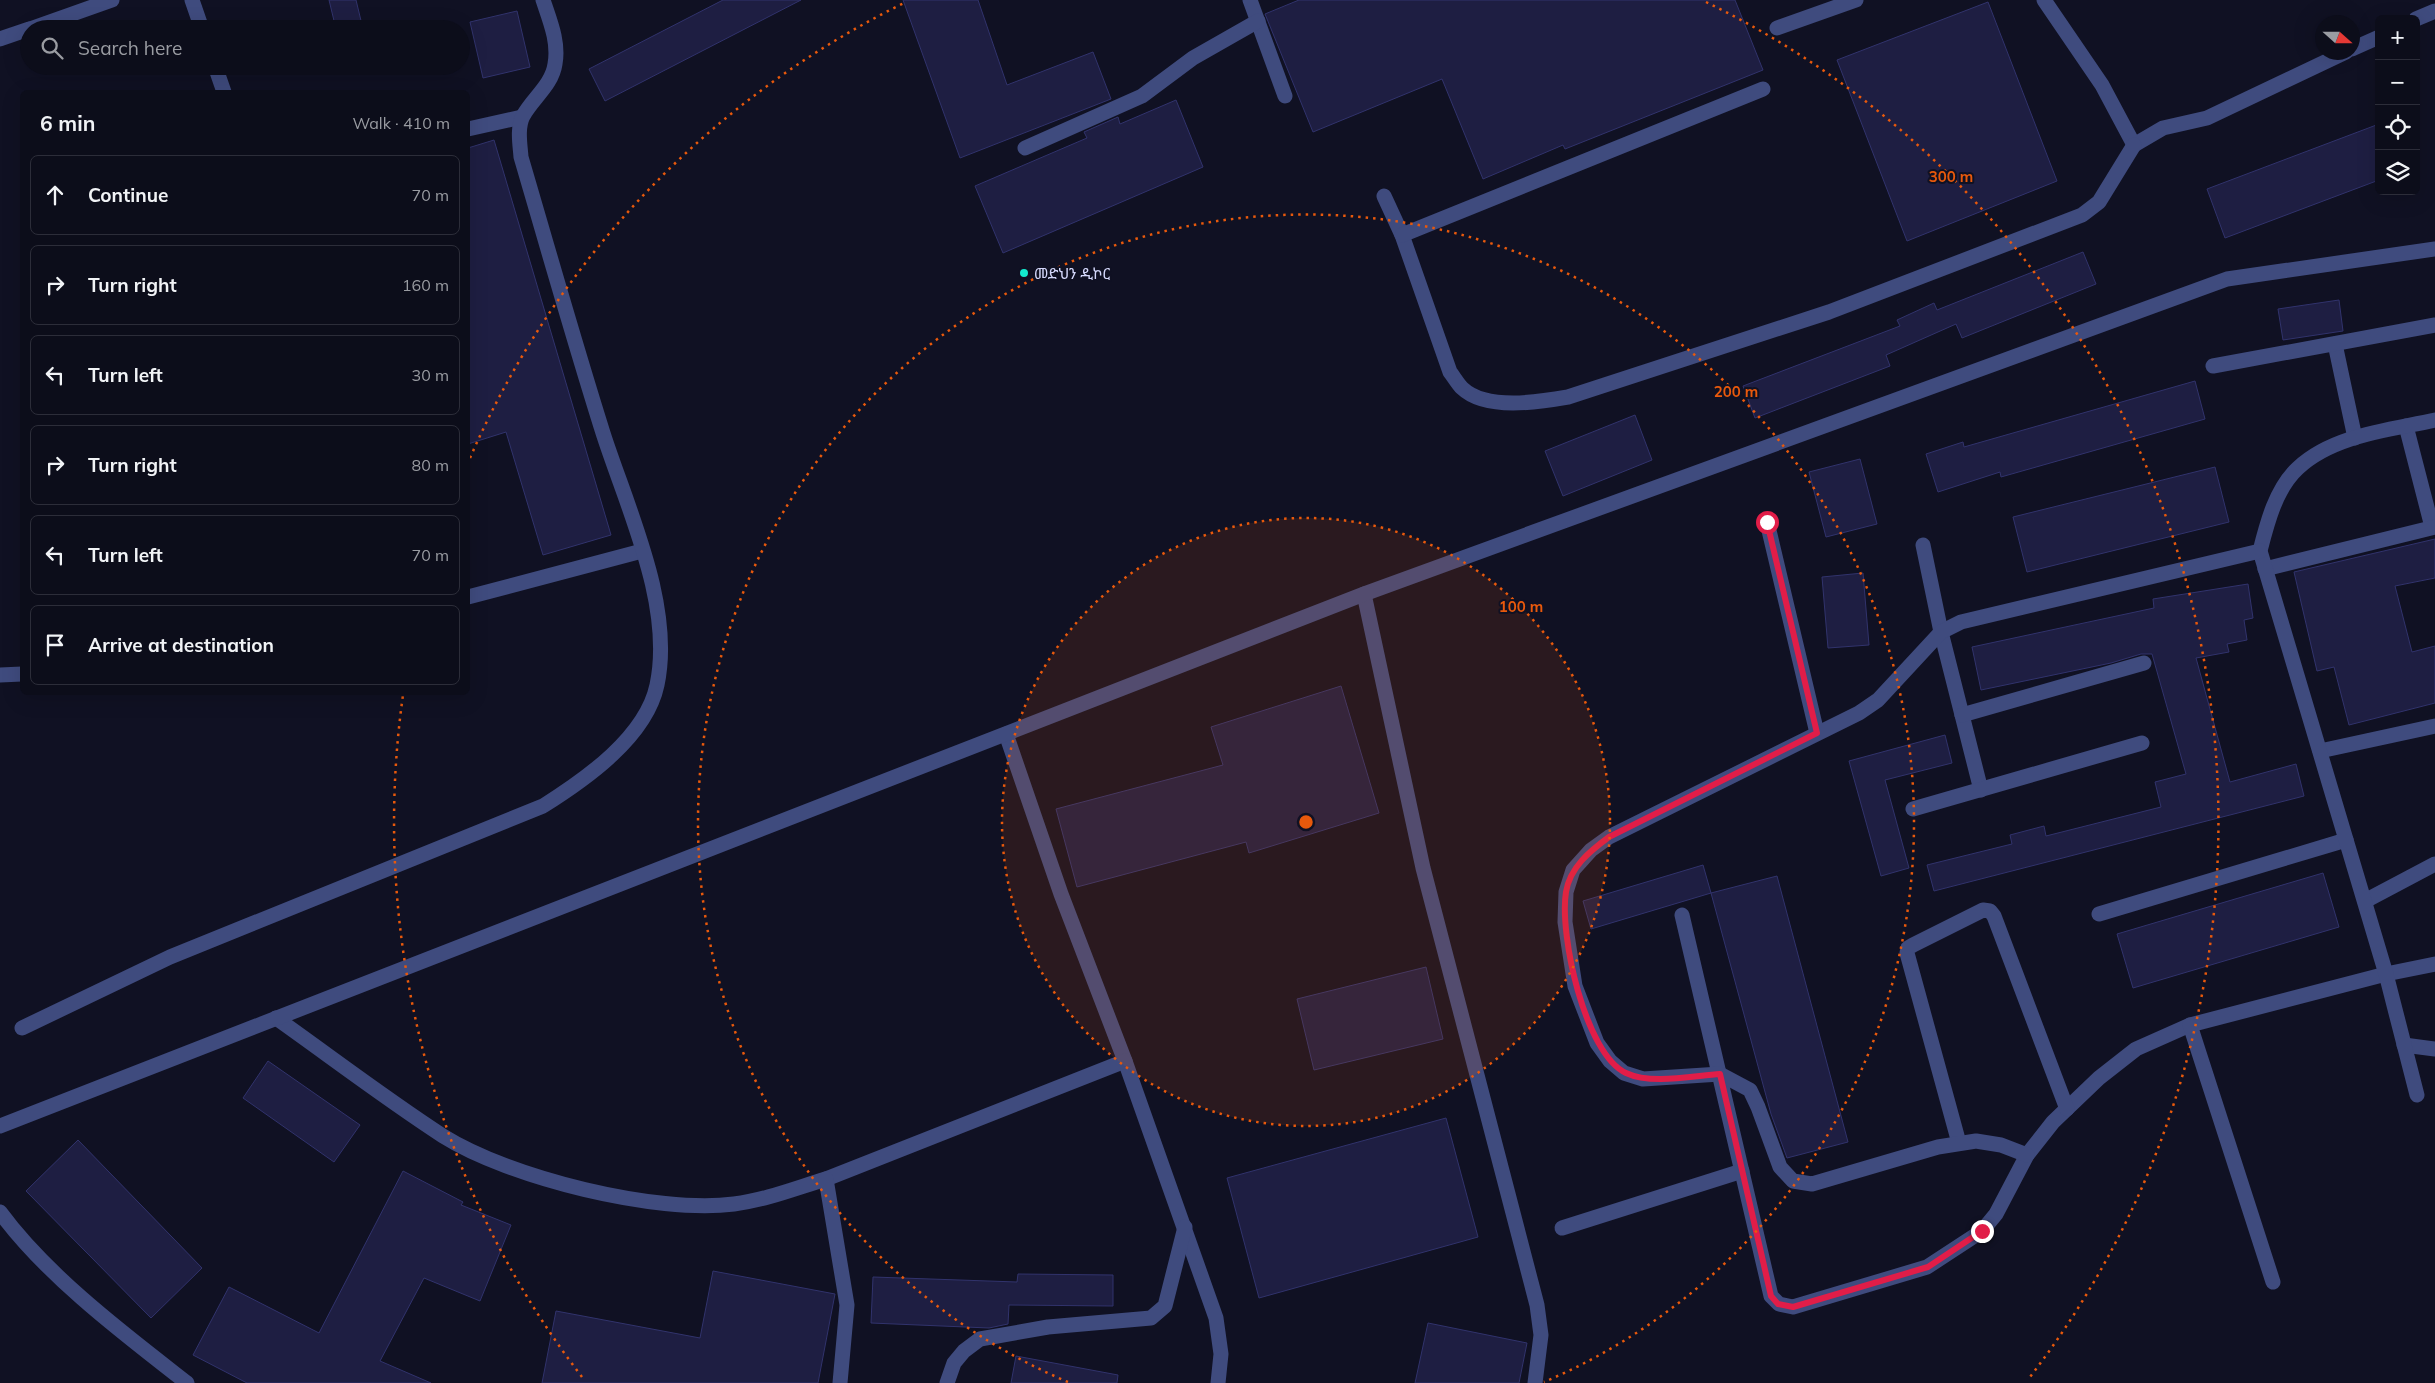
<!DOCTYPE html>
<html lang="en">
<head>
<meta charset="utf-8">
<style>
  body { margin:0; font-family:Mulish,"Noto Sans Ethiopic",sans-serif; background:#1a1b27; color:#f1f3f6 }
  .controls { position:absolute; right:15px; top:15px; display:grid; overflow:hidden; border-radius:8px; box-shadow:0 5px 20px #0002 }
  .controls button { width:45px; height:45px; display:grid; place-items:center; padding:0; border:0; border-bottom:1px solid #2c2d39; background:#0c0d1a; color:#f1f3f6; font:25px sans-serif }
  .compass { position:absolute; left:2315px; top:15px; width:45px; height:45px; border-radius:50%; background:#0c0d1a; box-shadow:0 5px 20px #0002; rotate:111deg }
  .stop { position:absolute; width:15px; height:15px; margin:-11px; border:4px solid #e11d48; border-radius:50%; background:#fff }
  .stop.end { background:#e11d48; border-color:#fff; box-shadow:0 1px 5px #0008 }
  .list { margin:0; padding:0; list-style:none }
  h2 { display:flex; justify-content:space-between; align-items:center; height:65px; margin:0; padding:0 20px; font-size:21px }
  h2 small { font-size:16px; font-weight:400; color:#9a9ca2 }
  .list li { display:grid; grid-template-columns:32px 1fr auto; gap:15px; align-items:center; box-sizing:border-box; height:80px; margin:0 10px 10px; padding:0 10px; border:1px solid #2c2d39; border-radius:8px }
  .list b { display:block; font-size:19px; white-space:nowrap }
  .list em { font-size:16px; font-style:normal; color:#9a9ca2 }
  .icon { flex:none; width:28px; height:28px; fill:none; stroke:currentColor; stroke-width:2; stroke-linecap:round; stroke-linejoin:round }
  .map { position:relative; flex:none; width:2435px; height:1383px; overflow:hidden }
  .search { position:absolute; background:#0c0d1a; box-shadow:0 5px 20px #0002; left:20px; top:20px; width:450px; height:55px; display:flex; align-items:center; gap:12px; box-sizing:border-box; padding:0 18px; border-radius:28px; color:#9a9ca2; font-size:19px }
  .panel { position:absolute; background:#0c0d1a; box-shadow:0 5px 20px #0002; left:20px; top:90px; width:450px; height:605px; border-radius:8px }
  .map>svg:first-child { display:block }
  .building { fill:#1e1e42; stroke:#31336c }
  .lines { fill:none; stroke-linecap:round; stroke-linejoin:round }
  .minor { stroke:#3f4b7e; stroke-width:15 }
  .route { stroke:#e11d48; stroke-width:6 }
  .ring { fill:none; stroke:#e8590c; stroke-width:2.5; stroke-dasharray:2.5 5 }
  .poi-dot { fill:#13eace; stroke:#101123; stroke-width:2 }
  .labels { text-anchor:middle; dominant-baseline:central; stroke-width:4; stroke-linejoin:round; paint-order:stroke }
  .poi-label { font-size:15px; fill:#d5d9fc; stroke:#101123; text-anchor:start }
  .centre { fill:#e8590c; stroke:#101123; stroke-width:2.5 }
  .ring-label { font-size:15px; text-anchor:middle; font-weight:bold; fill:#e8590c; stroke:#101123; stroke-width:4; stroke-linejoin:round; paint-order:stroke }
</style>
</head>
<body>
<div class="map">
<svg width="2435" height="1383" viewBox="0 0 2435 1383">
  <rect width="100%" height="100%" fill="#101123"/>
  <g class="building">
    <path d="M329,0H356L363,29H336Z"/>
    <path d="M723,0H801L605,101L589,69Z"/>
    <path d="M903,0H978L1007,85L1093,52L1111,99L960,158Z"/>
    <path d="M1299,0H1735L1763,70L1565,149L1563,145L1483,179L1442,79L1313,132L1265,14Z"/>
    <path d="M1988,2L2057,181L1907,241L1837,60Z"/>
    <path d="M517,11L530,67L483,78L470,22Z"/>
    <path d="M1176,100L1203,167L1003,253L975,186L1087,138L1084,132L1118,117L1120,124Z"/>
    <path d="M2379,124V180L2225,238L2207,189Z"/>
    <path d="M494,140L611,535L543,555L506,432L468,444V148Z"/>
    <path d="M2083,252L2096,284L1962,338L1956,324L1886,355L1890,366L1755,418L1743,386L1900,326L1897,320L1934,303L1937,310Z"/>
    <path d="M2339,300L2343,331L2283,340L2278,309Z"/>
    <path d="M2195,381L2205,419L2001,477L2000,472L1938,492L1926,454L1963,442L1964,447Z"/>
    <path d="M1635,415L1652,460L1563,496L1545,451Z"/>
    <path d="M1860,459L1877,524L1826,537L1809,472Z"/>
    <path d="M2215,467L2229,522L2027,572L2013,517Z"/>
    <path d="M2435,539V578L2395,586L2412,652L2435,646V703L2349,725L2334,667L2317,671L2294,572Z"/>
    <path d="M1863,573L1869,645L1828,648L1822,577Z"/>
    <path d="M2248,584L2253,618L2244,620L2247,640L2227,644L2229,652L2196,658L2230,782L2296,764L2304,796L1934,891L1927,865L2012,844L2010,835L2044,826L2046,836L2161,807L2155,782L2186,774L2152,654H2141L2111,663L1981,690L1972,647L2154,608L2153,599Z"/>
    <path d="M1341,686L1379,813L1249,853L1246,842L1077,887L1056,809L1223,765L1211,727Z"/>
    <path d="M1945,735L1952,763L1885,780L1909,868L1881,876L1849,761Z"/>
    <path d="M1703,865L1711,893L1591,929L1583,901Z"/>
    <path d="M2323,873L2339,927L2133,988L2117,934Z"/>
    <path d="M1777,876L1848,1142L1787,1158L1771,1114L1711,893Z"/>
    <path d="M1426,967L1443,1039L1314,1070L1297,999Z"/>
    <path d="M268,1061L360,1125L334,1162L243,1098Z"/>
    <path d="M1446,1118L1478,1237L1259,1298L1227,1178Z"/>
    <path d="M78,1140L202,1268L151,1318L26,1191Z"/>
    <path d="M403,1171L463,1202L461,1205L511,1225L480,1301L424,1278L380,1361L431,1383H247L193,1355L229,1287L319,1333Z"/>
    <path d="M713,1271L835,1294L818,1383H542L556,1311L700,1338Z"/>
    <path d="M1018,1274L1113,1275V1306L1009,1305L1008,1324L989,1328L871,1323L873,1277L1017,1282Z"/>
    <path d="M1428,1323L1527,1343L1519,1383H1415Z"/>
    <path d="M1016,1356L1118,1375L1117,1383H1011Z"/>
  </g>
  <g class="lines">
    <g class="minor">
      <path d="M192,0L202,29"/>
      <path d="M1250,0L1285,96"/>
      <path d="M2044,0L2102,85L2134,145L2163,128L2207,118L2346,52"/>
      <path d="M2416,19L2435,11"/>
      <path d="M1777,28L1856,0"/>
      <path d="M30,29L112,0"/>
      <path d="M0,39L29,29"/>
      <path d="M2352,49L2379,37"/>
      <path d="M215,66L224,92"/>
      <path d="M468,129L522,117"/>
      <path d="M1025,148L1142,96L1193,58L1258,21"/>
      <path d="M1384,196L1402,235L1450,372C1454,377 1458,384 1462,388C1486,411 1539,402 1568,397L1829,312L2082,215L2099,202L2134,145"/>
      <path d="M1402,235L1763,89"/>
      <path d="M2335,344L2355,438"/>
      <path d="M2213,366L2435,325"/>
      <path d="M2406,426L2432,527"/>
      <path d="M1767,522L1817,733"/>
      <path d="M1923,545L1941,632L1981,790"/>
      <path d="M2265,569L2435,527"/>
      <path d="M1364,594L1423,868L1537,1305L1541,1335L1535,1383"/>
      <path d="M468,597L642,551"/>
      <path d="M0,675L22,674"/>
      <path d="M1962,715L2144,663"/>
      <path d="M1006,734L1061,894L1125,1061L1216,1318L1221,1354L1218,1383"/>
      <path d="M2320,751L2435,726"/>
      <path d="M1913,809L2142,743"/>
      <path d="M2365,901L2435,864"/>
      <path d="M2099,914L2346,840"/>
      <path d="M1682,915L1771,1296L1779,1304L1793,1307L1927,1267L1982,1231L1996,1214L2027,1155L2053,1122L2099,1078L2136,1049L2190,1025L2386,974L2435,964"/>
      <path d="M276,1018C331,1057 386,1099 443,1136C510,1178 656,1214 734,1204C766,1200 796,1188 826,1179L1125,1061"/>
      <path d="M2190,1025L2273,1282"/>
      <path d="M22,1028L170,957L543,806C586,779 646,737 657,685C674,605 627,508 603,433C574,341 548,249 521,157C520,144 517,128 523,116C533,98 552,85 555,64C559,42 550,21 543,0"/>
      <path d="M2404,1045L2435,1049"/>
      <path d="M2417,1095L2386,974L2260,551C2267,523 2276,488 2298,468C2333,435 2390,430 2435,420"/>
      <path d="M0,1126L1364,594L2227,279L2435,249"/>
      <path d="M1959,1143L1907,953L1908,948L1913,945L1983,910L1990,911L1994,916L2067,1109"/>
      <path d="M2027,1155L2001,1145L1976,1141L1938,1147L1812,1184L1793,1181L1780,1167L1758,1107L1750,1090L1720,1074L1643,1079L1624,1073L1610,1061L1597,1043L1575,986L1565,922L1566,892L1573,870L1591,850L1609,837L1859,713L1878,700L1941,632L1961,622L2260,551"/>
      <path d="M826,1179L847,1305L840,1383"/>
      <path d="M0,1212C47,1276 124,1334 187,1383"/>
      <path d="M1562,1228L1742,1171"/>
      <path d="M947,1383L954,1363L964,1351L980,1339L1048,1327L1151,1318L1165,1306L1185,1227"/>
    </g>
  </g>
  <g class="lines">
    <path class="route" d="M1767,522L1817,733L1609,837C1590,851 1570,867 1566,892C1559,934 1585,1054 1626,1073C1651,1085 1692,1076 1720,1074L1771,1296L1778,1304L1793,1307L1928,1267L1982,1231"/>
  </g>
  <circle cx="1306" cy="822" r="304" fill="#e8590c" fill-opacity=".12"/>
  <g class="ring">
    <circle cx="1306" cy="822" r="304"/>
    <path d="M1068 1382A608 608 0 1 1 1544 1382"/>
    <path d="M582 1377A912 912 0 0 1 403 695M470 458A912 912 0 0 1 906 2M1706 2A912 912 0 0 1 2030 1377"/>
  </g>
  <circle class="poi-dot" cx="1024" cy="273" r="5"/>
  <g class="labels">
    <g class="poi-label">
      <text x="1034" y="273">መድህን ዲኮር</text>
    </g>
  </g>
  <circle cx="1306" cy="822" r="8" class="centre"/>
  <g class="ring-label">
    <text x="1951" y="182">300 m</text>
    <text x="1736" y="397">200 m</text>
    <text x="1521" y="612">100 m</text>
  </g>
</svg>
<div class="controls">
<button>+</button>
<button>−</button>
<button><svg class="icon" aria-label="locate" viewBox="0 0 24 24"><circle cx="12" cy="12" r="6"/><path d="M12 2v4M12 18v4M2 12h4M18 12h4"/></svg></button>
<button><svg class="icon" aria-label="layers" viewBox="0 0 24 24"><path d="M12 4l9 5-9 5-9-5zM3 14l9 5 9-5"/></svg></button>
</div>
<svg class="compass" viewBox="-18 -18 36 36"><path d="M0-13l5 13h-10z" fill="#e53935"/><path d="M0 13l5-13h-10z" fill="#9a9ca2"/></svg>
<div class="stop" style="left:1767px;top:522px"></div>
<div class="stop end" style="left:1982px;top:1231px"></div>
<div class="search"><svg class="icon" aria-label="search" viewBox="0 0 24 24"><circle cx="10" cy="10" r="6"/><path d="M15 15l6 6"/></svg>Search here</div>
<section class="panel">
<h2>6 min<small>Walk · 410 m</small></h2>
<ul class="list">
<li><svg class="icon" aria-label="ahead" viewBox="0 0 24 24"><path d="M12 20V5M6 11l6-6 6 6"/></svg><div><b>Continue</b></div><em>70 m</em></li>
<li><svg class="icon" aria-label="right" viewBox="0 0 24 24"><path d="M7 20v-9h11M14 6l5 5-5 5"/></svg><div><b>Turn right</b></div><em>160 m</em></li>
<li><svg class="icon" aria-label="left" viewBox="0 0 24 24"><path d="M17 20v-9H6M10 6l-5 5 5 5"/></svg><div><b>Turn left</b></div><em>30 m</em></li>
<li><svg class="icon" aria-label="right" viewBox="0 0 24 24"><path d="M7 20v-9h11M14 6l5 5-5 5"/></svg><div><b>Turn right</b></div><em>80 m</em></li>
<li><svg class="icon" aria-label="left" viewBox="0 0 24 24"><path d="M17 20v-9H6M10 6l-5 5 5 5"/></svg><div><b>Turn left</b></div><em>70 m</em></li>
<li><svg class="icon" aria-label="arrive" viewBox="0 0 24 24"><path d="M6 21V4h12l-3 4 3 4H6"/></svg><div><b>Arrive at destination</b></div></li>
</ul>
</section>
</div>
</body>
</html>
